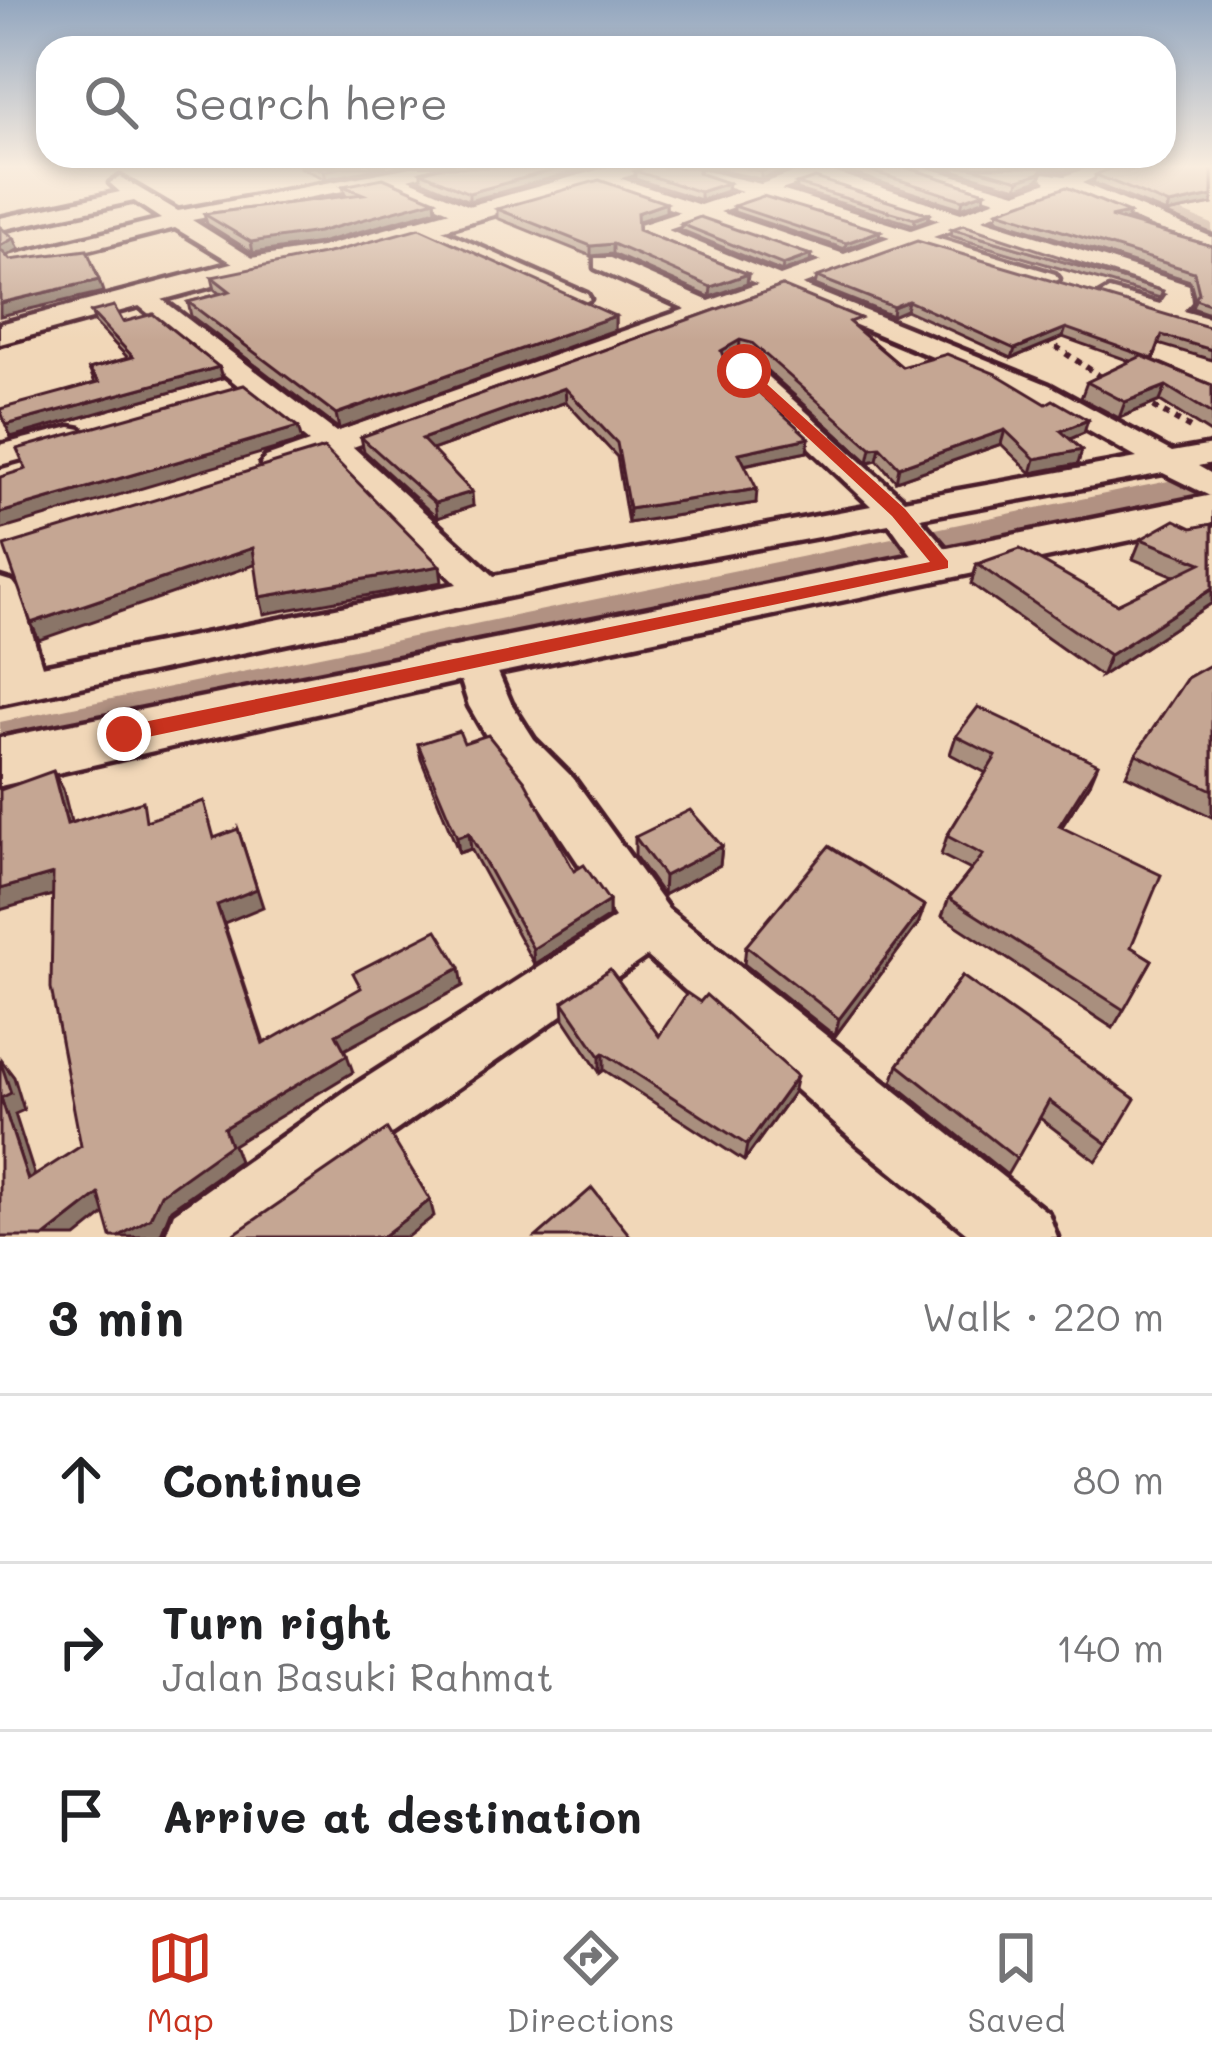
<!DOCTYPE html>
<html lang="en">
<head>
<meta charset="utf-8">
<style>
  body { margin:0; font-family:Mali,sans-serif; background:#f6f6f6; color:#202124 }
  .stop { position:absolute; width:36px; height:36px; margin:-27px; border:9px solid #c8321e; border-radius:50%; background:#fff }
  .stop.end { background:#c8321e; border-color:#fff; box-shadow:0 3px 12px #0008 }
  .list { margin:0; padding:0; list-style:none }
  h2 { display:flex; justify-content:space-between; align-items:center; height:156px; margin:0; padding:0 48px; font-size:51px }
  h2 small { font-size:39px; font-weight:400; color:#757577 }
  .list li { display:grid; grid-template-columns:78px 1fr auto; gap:36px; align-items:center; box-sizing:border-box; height:168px; padding:0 48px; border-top:3px solid #e0e0e0 }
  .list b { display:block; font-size:45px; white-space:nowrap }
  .list p { margin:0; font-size:39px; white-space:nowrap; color:#757577 }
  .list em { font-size:39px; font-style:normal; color:#757577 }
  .icon { flex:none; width:66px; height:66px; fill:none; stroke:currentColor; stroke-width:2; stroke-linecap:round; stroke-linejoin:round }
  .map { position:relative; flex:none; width:1212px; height:1237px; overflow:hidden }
  .search { position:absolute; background:#fff; box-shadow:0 6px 18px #0003; left:36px; right:36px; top:36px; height:132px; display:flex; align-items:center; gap:30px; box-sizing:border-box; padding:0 42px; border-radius:36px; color:#757577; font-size:45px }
  .sheet { height:660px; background:#fff }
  nav { display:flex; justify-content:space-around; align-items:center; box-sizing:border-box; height:168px; border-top:3px solid #e0e0e0; background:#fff; font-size:33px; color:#757577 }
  nav a { display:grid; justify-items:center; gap:6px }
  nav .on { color:#c8321e }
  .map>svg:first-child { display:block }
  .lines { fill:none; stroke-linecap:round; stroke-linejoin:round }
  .canal { fill:#b19182; fill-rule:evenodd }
  .minor-casing { stroke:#4a1f2b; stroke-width:9 }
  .tertiary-casing { stroke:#4a1f2b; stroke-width:9 }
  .secondary-casing { stroke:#4a1f2b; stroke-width:9 }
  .path { stroke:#4a1f2b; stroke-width:6; stroke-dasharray:6 6; stroke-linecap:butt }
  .minor { fill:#f1d7b8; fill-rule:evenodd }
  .tertiary { fill:#f1d7b8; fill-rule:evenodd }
  .secondary { fill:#f1d7b8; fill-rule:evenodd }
  .wall { fill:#a98f7e; stroke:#4a1f2b; stroke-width:3 }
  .shaded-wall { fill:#8a7467; stroke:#4a1f2b; stroke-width:3 }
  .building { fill:#c5a693; stroke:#4a1f2b; stroke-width:3 }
  .route { fill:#c8321e }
</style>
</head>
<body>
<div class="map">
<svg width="1212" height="1237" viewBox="0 0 1212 1237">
  <rect width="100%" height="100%" fill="#f1d7b8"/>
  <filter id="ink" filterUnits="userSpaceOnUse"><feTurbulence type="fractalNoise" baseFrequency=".00833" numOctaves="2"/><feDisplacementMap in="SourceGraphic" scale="24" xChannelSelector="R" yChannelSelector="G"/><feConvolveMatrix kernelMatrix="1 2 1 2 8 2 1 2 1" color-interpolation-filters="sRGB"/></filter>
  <g filter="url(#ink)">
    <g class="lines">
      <g class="canal">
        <path d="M1047,167H1072L1212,224V238Z"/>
        <path d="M1212,472V492L0,754V722Z"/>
      </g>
      <g class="minor-casing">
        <g id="minor">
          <path d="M411,167H452L408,179L474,208V216H460L385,183L192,220L259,262L263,267L251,274L175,228L17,268L6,261L9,256L161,219L134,201L0,230V218L120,192L110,183L120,177L178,211Z"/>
          <path d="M810,167H838L833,172L961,213L996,200L894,167H924L1016,193L1047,182L1041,177L1044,173L1065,176L1090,167H1117L1082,183L1212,237V252L1064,189L982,219L1189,285L1191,302L1183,311L1212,319V335L1100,302L1097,297L1109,290L1160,304L1167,294L961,227L933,237L1055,274L1059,279L1047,286L912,244L802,285L1049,385L1172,452L1212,445V463L1198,466L1212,474V497L1163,473L920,518L960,565L955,573C923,581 907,546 889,524L617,574L0,704V578L13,582L19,590L42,666L457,584L327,457L277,474L266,471L261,464L266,457L309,442L133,301V291H151L336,432L686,309L595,268V258H611L709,301L758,284L640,235V225L680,212L590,181V173H604L700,205L742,191L701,178V170L761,184ZM814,179L940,220L911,230L781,190ZM762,197L890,237L844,254L720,212ZM700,219L822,261L780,276L668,230ZM779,293L1029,397L1137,458L904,500L748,359L738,357L724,365L728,371L871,506L494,576L353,447Z"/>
          <path d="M419,220L587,294L590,299L578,306L569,304L411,231V221Z"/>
          <path d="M70,427L81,429L85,436L81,443L0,465V445Z"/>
          <path d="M474,645L488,649L511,703L534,739L573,778L668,909L1048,1213L1057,1237H972L856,1143L647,956L394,1132L253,1237H165L174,1213L350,1088L615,918L539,804L502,763L469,706L454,659L460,649Z"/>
        </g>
      </g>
      <g class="tertiary-casing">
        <path id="tertiary" d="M608,167H646L642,172L334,261L253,275L0,344V324L251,258L321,247Z"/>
      </g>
      <g class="secondary-casing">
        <path id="secondary" d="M1212,495V523L474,678L0,786V738Z"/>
      </g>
      <g class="path">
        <path d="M1046,340L1104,379"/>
        <path d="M1143,401L1192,429"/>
      </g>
      <use href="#minor" class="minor"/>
      <use href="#tertiary" class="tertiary"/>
      <use href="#secondary" class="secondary"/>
    </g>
    <g class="wall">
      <path d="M299,167H387L326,179Z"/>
      <path d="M440,167H592L469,201L421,180V172Z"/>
      <path d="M701,167H796L761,179Z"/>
      <path d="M840,167H905L985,192L983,200L961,208L841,170Z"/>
      <path d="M941,167H1077L1065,171L1045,169L1038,180L1017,188Z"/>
      <path d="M1212,167V204L1166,213L1093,183L1096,175Z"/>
      <path d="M635,171L698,173L727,191L700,200L635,179Z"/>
      <path d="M797,184L929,214L927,220L914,225L797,190Z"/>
      <path d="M343,186L435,200L436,210L320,243L253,253L207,224L204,214L347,196L345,195Z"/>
      <path d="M666,203V212L638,222V230L748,274L747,284L710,297L613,254L591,256L497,218V209Z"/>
      <path d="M734,206L880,231L879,237L845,249L734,212Z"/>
      <path d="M998,211L1127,221L1212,246V315L1192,308L1195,300L1190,281L996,219Z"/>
      <path d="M681,224L811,255L810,262L782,272L681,230Z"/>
      <path d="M952,229L1163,291L1160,298L951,236Z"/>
      <path d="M212,277L615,316V330L339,429L191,316L188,302L220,294L215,290Z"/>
      <path d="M817,277L1212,328V360L1159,344L1153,360L1212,385V434L1160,401L1119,418L1081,398L1087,382L1130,361L1063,337L1012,358L906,310L892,316L815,285Z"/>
      <path d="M782,286L858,329L902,367L1084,433L1070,439L1078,464L1031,473L1001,444L896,481L877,460L868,462L751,356L739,353L725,361L809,438L807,452L745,465L756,503L628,523L617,457L566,402L432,450L473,506L437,518L364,451L361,437Z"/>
      <path d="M91,312L123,322L222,378L11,437L0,412L95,383L89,369L128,358L95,323Z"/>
      <path d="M1212,524V603L1101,676L971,584L977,564L1117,604L1175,576L1133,559L1141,539Z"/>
      <path d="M1212,664V817L1126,775L1136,754Z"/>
      <path d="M956,736L1090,783L1061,827L1131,947L1152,960L1113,1028L942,916L949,898L971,870L941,855L947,836L986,773L950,754Z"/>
      <path d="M464,743L574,871L609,901V917L534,964L471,849L459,853L421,759L418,744Z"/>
      <path d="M635,837L722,846L720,865L663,895L635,856Z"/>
      <path d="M918,924L835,1036L744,964L746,946Z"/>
      <path d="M962,976L1108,1144L1096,1161L1040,1118L1007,1175L892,1082L898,1065Z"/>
      <path d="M563,1002L793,1093L744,1161L604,1070L600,1073L564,1019Z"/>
    </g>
    <g class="shaded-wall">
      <path d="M344,167H387L326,179L324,171Z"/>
      <path d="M564,167H592L469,201V193Z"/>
      <path d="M775,167H796L761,179V171Z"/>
      <path d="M1043,167H1045L1038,180L1017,188L1019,180Z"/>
      <path d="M728,183L727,191L700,200V192Z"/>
      <path d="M985,192L983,200L961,208L963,200Z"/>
      <path d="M1212,196V204L1166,213L1169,205Z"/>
      <path d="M435,200L436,210L320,243L253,253L251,242Z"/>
      <path d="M666,203V212L636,222L637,213Z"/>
      <path d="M1129,213L1127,221L1110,217Z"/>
      <path d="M929,214L927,220L914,225L915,219Z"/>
      <path d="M880,231L879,237L845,249L846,243Z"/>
      <path d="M14,238L19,249L2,259L0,246Z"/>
      <path d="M613,244V254L591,256V246Z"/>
      <path d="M811,255L810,262L782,272L783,265Z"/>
      <path d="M748,274L747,284L710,297L711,287Z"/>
      <path d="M99,280L103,292L0,316V303Z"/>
      <path d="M908,301L906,310L892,316L893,307Z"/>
      <path d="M615,316V330L339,429L336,414Z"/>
      <path d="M1066,328L1063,337L1012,358L1015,349Z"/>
      <path d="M740,340L739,353L720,364L721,351Z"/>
      <path d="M219,367L222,378L11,437L6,425Z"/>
      <path d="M1166,386L1160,401L1119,418L1125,402Z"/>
      <path d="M565,388L566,402L424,453L422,439Z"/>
      <path d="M1088,420L1084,433L1056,445L1061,431Z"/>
      <path d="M298,427L302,441L0,530V513Z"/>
      <path d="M1005,430L1001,444L896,481L899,467Z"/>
      <path d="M809,438L807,452L738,466L739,453Z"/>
      <path d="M880,447L877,460L868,462L871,448Z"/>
      <path d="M1082,450L1078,464L1031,473L1035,459Z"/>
      <path d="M757,489L756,503L628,523L629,509Z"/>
      <path d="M472,492L473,506L437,518L435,503Z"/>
      <path d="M253,548L257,564L39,640L31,623Z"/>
      <path d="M440,566L442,582L264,614L260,597Z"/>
      <path d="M1212,589V603L1101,676L1110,655Z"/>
      <path d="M1098,764L1090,783L1051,844L1059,826Z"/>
      <path d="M53,771L63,789L76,842L67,824Z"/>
      <path d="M238,829L263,907L224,923L270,1061L217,905Z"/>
      <path d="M469,833L471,849L459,853L457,837Z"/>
      <path d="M722,846L720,865L663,895L664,876Z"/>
      <path d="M53,874L63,892L0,910V889Z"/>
      <path d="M609,901V917L534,964L533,949Z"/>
      <path d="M925,906L918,924L835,1036L839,1019Z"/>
      <path d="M460,968L463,986L342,1051L336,1034Z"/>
      <path d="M604,1053V1070L600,1073V1056Z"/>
      <path d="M347,1055L353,1072L233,1145L239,1161L171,1209L161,1234L156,1237H118L224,1128Z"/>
      <path d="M1,1060L14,1077L24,1110L15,1114L41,1195L28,1180L1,1098Z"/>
      <path d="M797,1076L793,1093L744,1161L747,1145Z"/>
      <path d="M99,1194L111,1209L76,1237H44Z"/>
      <path d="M430,1200L434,1216L407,1237H382Z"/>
    </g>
    <g class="building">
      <path d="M315,167H344L324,171Z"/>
      <path d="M440,167H564L469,193L421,172Z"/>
      <path d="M646,167H698V173L728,183L700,192L635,171Z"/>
      <path d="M739,167H775L761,171Z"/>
      <path d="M858,167H905L985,192L963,200Z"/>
      <path d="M970,167H1043L1040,173L1019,180Z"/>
      <path d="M1113,167H1212V196L1169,205L1096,175Z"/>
      <path d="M383,178L435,200L318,232L251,242L204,214L363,194L343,186Z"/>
      <path d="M815,178L929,214L915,219L797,184Z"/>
      <path d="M599,180L666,203L637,213L638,230L748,274L711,287L613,244L591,246L497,209Z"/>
      <path d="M1066,187L1129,213L1110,217L1212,246V305L1195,299L1199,293L1194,272L998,211Z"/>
      <path d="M763,196L880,231L846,243L734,206Z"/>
      <path d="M700,217L811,255L783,265L681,224Z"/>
      <path d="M963,225L1163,291L952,229Z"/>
      <path d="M0,227L14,238L0,246Z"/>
      <path d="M419,228L615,316L336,414L188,302L230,291L212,277L333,252Z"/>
      <path d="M917,241L1212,328V350L1162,335L1153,359L1066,328L1015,349L908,301L893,307L817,277Z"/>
      <path d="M0,249L10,260L87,250L99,280L0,303Z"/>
      <path d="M782,286L860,318L849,322L902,367L947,354L996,374L1046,404L1053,400L1088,420L1061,431L1082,450L1035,459L1005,430L899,467L880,447L871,448L752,343L740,340L721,351L725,361L809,438L739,453L757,489L629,509L617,443L565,388L422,439L472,492L435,503L361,437Z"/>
      <path d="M114,306L123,322L153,314L219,367L6,425L0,409L99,382L89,369L133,357L91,312Z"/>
      <path d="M1142,356L1212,385V414L1166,386L1125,402L1087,382Z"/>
      <path d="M244,385L298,427L0,513V477L26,469L17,449Z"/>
      <path d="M324,448L440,566L260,597L253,548L31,623L4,546Z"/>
      <path d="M1175,520L1192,528L1212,524V589L1110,655L977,564L1020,549L1117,604L1201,563L1141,539Z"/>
      <path d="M1212,664V790L1136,754L1187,678Z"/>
      <path d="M978,707L1098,764L1059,826L1161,875L1131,947L1152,960L1124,1010L949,898L983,855L947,836L996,756L956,736Z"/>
      <path d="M459,731L464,743L488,735L525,781L574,871L584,865L609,901L533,949L469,833L457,837L418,744Z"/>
      <path d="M53,771L67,824L143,801L146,821L204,801L214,838L238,829L257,889L217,905L263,1044L361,988L353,973L437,930L460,968L336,1034L347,1055L224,1128L230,1145L161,1194L150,1218L118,1237H111L99,1194L44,1237H0V1060L11,1093L1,1098L28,1180L81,1146L51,988L53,874L0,889V790Z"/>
      <path d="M690,810L722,846L664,876L635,837Z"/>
      <path d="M829,846L925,906L839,1019L746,946Z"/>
      <path d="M610,969L659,1036L687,993L700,1002L706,995L797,1076L747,1145L604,1053L600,1056L563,1002Z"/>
      <path d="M962,976L1135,1099L1108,1144L1049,1101L1017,1159L898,1065Z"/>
      <path d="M387,1129L430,1200L382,1237H230Z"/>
      <path d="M592,1188L631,1237H536Z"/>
    </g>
  </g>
  <linearGradient id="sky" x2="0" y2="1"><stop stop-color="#92a6bf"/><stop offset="0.49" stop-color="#f9eddf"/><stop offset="1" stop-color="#f9eddf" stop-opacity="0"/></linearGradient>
  <rect width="1212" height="340" fill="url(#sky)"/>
  <path class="route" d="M739,368H749L905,509L948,561V568L124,742L116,740L113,734L124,726L930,562L892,516L739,374Z"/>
</svg>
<div class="stop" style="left:744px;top:371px"></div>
<div class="stop end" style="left:124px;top:734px"></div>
<div class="search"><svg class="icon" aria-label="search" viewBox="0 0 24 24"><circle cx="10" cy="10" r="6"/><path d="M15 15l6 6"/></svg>Search here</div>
</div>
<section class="sheet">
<h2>3 min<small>Walk · 220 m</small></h2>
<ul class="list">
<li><svg class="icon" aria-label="ahead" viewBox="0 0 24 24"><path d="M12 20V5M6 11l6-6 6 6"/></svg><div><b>Continue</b></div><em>80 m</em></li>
<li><svg class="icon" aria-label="right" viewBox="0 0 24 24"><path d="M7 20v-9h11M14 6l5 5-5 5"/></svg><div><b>Turn right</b><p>Jalan Basuki Rahmat</p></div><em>140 m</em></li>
<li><svg class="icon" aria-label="arrive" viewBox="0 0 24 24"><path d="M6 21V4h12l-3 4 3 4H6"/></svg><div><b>Arrive at destination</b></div></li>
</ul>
</section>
<nav>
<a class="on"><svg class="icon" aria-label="map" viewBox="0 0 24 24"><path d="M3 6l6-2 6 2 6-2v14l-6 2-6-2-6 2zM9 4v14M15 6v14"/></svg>Map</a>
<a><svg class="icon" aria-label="directions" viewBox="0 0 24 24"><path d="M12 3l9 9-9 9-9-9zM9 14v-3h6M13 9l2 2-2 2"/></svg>Directions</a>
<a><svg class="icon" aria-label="saved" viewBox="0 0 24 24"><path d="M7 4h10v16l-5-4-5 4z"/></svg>Saved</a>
</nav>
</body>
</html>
